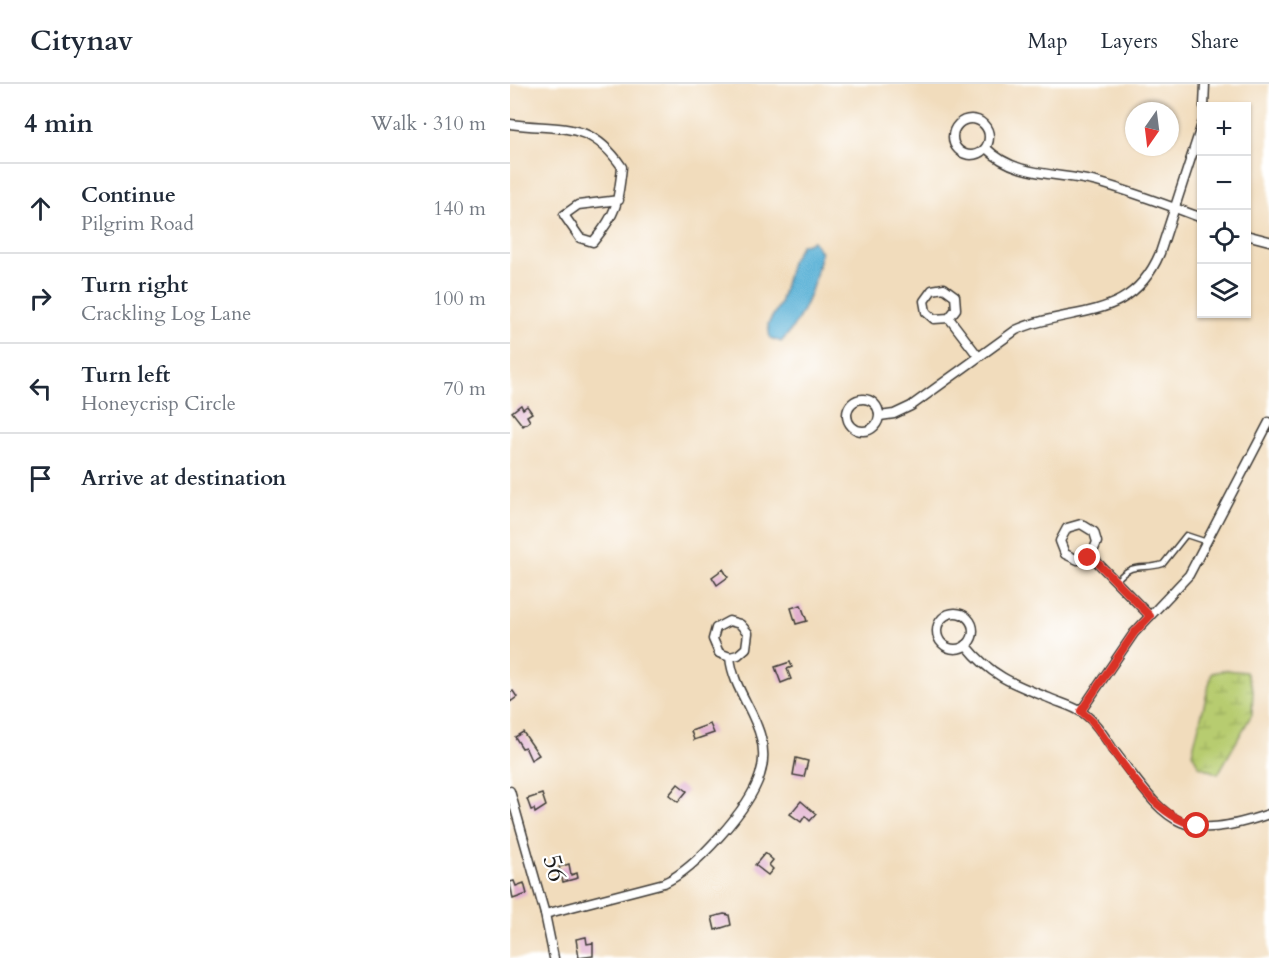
<!DOCTYPE html>
<html lang="en">
<head>
<meta charset="utf-8">
<style>
  body { margin:0; font-family:Cardo,serif; background:#f2f2f3; color:#1f2937 }
  .controls { position:absolute; right:18px; top:18px; display:grid; overflow:hidden; border-radius:0px; box-shadow:0 2px 4px #0004 }
  .controls button { width:54px; height:54px; display:grid; place-items:center; padding:0; border:0; border-bottom:2px solid #e0e1e3; background:#fff; color:#1f2937; font:30px sans-serif }
  .compass { position:absolute; left:615px; top:18px; width:54px; height:54px; border-radius:50%; background:#fff; box-shadow:0 2px 4px #0004; rotate:194deg }
  .stop { position:absolute; width:18px; height:18px; margin:-14px; border:4px solid #d93025; border-radius:50%; background:#fff }
  .stop.end { background:#d93025; border-color:#fff; box-shadow:0 2px 6px #0008 }
  .list { margin:0; padding:0; list-style:none }
  h2 { display:flex; justify-content:space-between; align-items:center; height:78px; margin:0; padding:0 24px; font-size:26px }
  h2 small { font-size:20px; font-weight:400; color:#747a83 }
  .list li { display:grid; grid-template-columns:39px 1fr auto; gap:18px; align-items:center; box-sizing:border-box; height:90px; padding:0 24px; border-top:2px solid #e0e1e3 }
  .list b { display:block; font-size:22px; white-space:nowrap }
  .list p { margin:0; font-size:20px; white-space:nowrap; color:#747a83 }
  .list em { font-size:20px; font-style:normal; color:#747a83 }
  .icon { flex:none; width:33px; height:33px; fill:none; stroke:currentColor; stroke-width:2; stroke-linecap:round; stroke-linejoin:round }
  .map { position:relative; flex:none; width:759px; height:874px; overflow:hidden }
  header { display:flex; align-items:center; gap:36px; box-sizing:border-box; height:84px; padding:0 30px; background:#fff; border-bottom:2px solid #e0e1e3 }
  header strong { font-size:28px }
  nav { display:flex; gap:33px; margin-inline-start:auto; font-size:21px }
  main { display:flex }
  aside { flex:1; background:#fff }
  .map>svg:first-child { display:block }
  .wetland { fill:url(#wetland-marsh); stroke:#6a7446; stroke-width:1.5 }
  .water { fill:#58b0d5; stroke:#3a6678; stroke-width:1.5 }
  .building { fill:#e1afce }
  .lines { fill:none; stroke-linecap:round; stroke-linejoin:round }
  .lane-casing { stroke:#3c3934; stroke-width:7 }
  .street-casing { stroke:#3c3934; stroke-width:11 }
  .lane { stroke:#fff; stroke-width:4 }
  .street { stroke:#fff; stroke-width:8 }
  .route { stroke:#d93025; stroke-width:8 }
  .labels { text-anchor:middle; dominant-baseline:central; stroke-width:4.5; stroke-linejoin:round; paint-order:stroke }
  .street-label { font-size:26px; fill:#1c1c1c; stroke:#fff }
</style>
</head>
<body>
<header>
<strong>Citynav</strong>
<nav><a>Map</a><a>Layers</a><a>Share</a></nav>
</header>
<main>
<aside>
<h2>4 min<small>Walk · 310 m</small></h2>
<ul class="list">
<li><svg class="icon" aria-label="ahead" viewBox="0 0 24 24"><path d="M12 20V5M6 11l6-6 6 6"/></svg><div><b>Continue</b><p>Pilgrim Road</p></div><em>140 m</em></li>
<li><svg class="icon" aria-label="right" viewBox="0 0 24 24"><path d="M7 20v-9h11M14 6l5 5-5 5"/></svg><div><b>Turn right</b><p>Crackling Log Lane</p></div><em>100 m</em></li>
<li><svg class="icon" aria-label="left" viewBox="0 0 24 24"><path d="M17 20v-9H6M10 6l-5 5 5 5"/></svg><div><b>Turn left</b><p>Honeycrisp Circle</p></div><em>70 m</em></li>
<li><svg class="icon" aria-label="arrive" viewBox="0 0 24 24"><path d="M6 21V4h12l-3 4 3 4H6"/></svg><div><b>Arrive at destination</b></div></li>
</ul>
</aside>
<div class="map">
<svg width="759" height="874" viewBox="0 0 759 874">
  <defs>
    <pattern id="wetland-marsh" width="20" height="14" patternUnits="userSpaceOnUse" patternTransform="scale(1.5)"><rect width="20" height="14" fill="#b7cc70"/><path d="M1 5h8M5 5V1M11 12h8M15 12V8" fill="none" stroke="#9daf60"/></pattern>
  </defs>
  <rect width="100%" height="100%" fill="#fff"/>
  <filter id="ink" filterUnits="userSpaceOnUse"><feTurbulence type="fractalNoise" baseFrequency=".0167" numOctaves="2"/><feDisplacementMap in="SourceGraphic" scale="12" xChannelSelector="R" yChannelSelector="G"/><feConvolveMatrix kernelMatrix="1 2 1 2 8 2 1 2 1" color-interpolation-filters="sRGB"/></filter>
  <filter id="wash" filterUnits="userSpaceOnUse"><feTurbulence type="fractalNoise" baseFrequency=".008" numOctaves="4" result="noise"/><feDisplacementMap in="SourceGraphic" scale="24" xChannelSelector="R" yChannelSelector="G"/><feGaussianBlur stdDeviation="1.35" result="paint"/><feColorMatrix in="noise" values="0 0 0 0 0 0 0 0 0 0 0 0 0 0 0 0 0 1.4 0 .05"/><feComposite in="paint" operator="in"/></filter>
  <g filter="url(#wash)">
    <rect width="100%" height="100%" fill="#f1dcbc"/>
    <path class="wetland" d="M716,586L736,588L743,605L742,630L708,690L689,682L682,669L702,589Z"/>
    <path class="water" d="M303,157L311,168C306,199 293,236 271,258L260,254L258,240L270,220L281,178L291,161Z"/>
    <g id="blocks">
      <g class="building">
        <path d="M11,321L13,325L17,322L22,329L17,332L20,337L13,342L2,328Z"/>
        <path d="M213,485L218,493L207,501L202,493Z"/>
        <path d="M291,521L297,537L286,540L281,524Z"/>
        <path d="M280,578L282,583L277,585L281,595L271,599L265,583Z"/>
        <path d="M3,607L7,613L0,618V609Z"/>
        <path d="M200,640L204,649L184,656L181,647Z"/>
        <path d="M13,648L29,671L21,676L15,663L12,664L5,653Z"/>
        <path d="M286,674L298,677L294,693L283,691Z"/>
        <path d="M168,700L177,707L168,718L159,711Z"/>
        <path d="M32,710L36,722L25,729L24,725L21,726L17,715Z"/>
        <path d="M291,717L306,730L300,737L295,732L291,738L280,730Z"/>
        <path d="M255,769L263,776L259,781L263,785L258,791L245,781Z"/>
        <path d="M59,780L61,791L67,789L68,794L53,798L49,783Z"/>
        <path d="M4,797L6,802L14,799L17,810L3,815L0,798Z"/>
        <path d="M214,830L219,831L221,841L205,846L202,833Z"/>
        <path d="M76,853L77,860L83,859V872L69,874L66,855Z"/>
      </g>
    </g>
  </g>
  <g filter="url(#ink)">
    <use href="#blocks" fill-opacity="0" stroke="#3c3934" stroke-width="1.5"/>
    <g class="lines">
      <g class="lane-casing">
        <path id="lane" d="M606,497C624,476 632,487 653,480L676,451L697,458"/>
      </g>
      <g class="street-casing">
        <g id="street">
          <path d="M694,22L695,0"/>
          <circle cx="461" cy="53" r="18"/>
          <path d="M0,40C51,47 79,35 112,83C108,120 107,129 83,158L70,154L54,131L68,121L109,116"/>
          <path d="M476,64C506,94 548,88 587,98C623,108 657,121 692,134"/>
          <path d="M736,151L759,157"/>
          <path d="M439,234L446,225L445,212L434,204L422,206L414,217L416,228L424,235L439,234L468,272"/>
          <circle cx="353" cy="331" r="16"/>
          <path d="M370,332L384,330L401,322L506,246C562,221 620,240 650,169L692,40"/>
          <path d="M581,472L587,458L584,448L571,440L557,444L550,457L555,470L568,476L581,472L640,532"/>
          <circle cx="445" cy="547" r="18"/>
          <path d="M456,561C481,592 503,600 539,614C550,619 563,622 573,629C585,637 594,652 602,664C656,734 665,762 759,730"/>
          <path d="M571,627L624,549L679,491L759,338"/>
          <path d="M0,707L35,830L44,874"/>
          <path d="M35,830L154,799C185,785 240,724 250,691C254,679 254,666 251,654C244,625 223,604 220,573L228,571L236,564L238,549L230,540L219,537L206,544L203,555L209,569L220,573"/>
        </g>
      </g>
      <use href="#lane" class="lane"/>
      <use href="#street" class="street"/>
    </g>
  </g>
  <g class="lines" filter="url(#ink)">
    <path class="route" d="M578,474L581,472L640,532L624,549L571,627L583,638C610,674 640,731 687,742"/>
  </g>
  <g class="labels">
    <g class="street-label">
      <text transform="translate(45 784) rotate(75)">56</text>
    </g>
  </g>
</svg>
<div class="controls">
<button>+</button>
<button>−</button>
<button><svg class="icon" aria-label="locate" viewBox="0 0 24 24"><circle cx="12" cy="12" r="6"/><path d="M12 2v4M12 18v4M2 12h4M18 12h4"/></svg></button>
<button><svg class="icon" aria-label="layers" viewBox="0 0 24 24"><path d="M12 4l9 5-9 5-9-5zM3 14l9 5 9-5"/></svg></button>
</div>
<svg class="compass" viewBox="-18 -18 36 36"><path d="M0-13l5 13h-10z" fill="#e53935"/><path d="M0 13l5-13h-10z" fill="#747a83"/></svg>
<div class="stop" style="left:687px;top:742px"></div>
<div class="stop end" style="left:578px;top:474px"></div>
</div>
</main>
</body>
</html>
